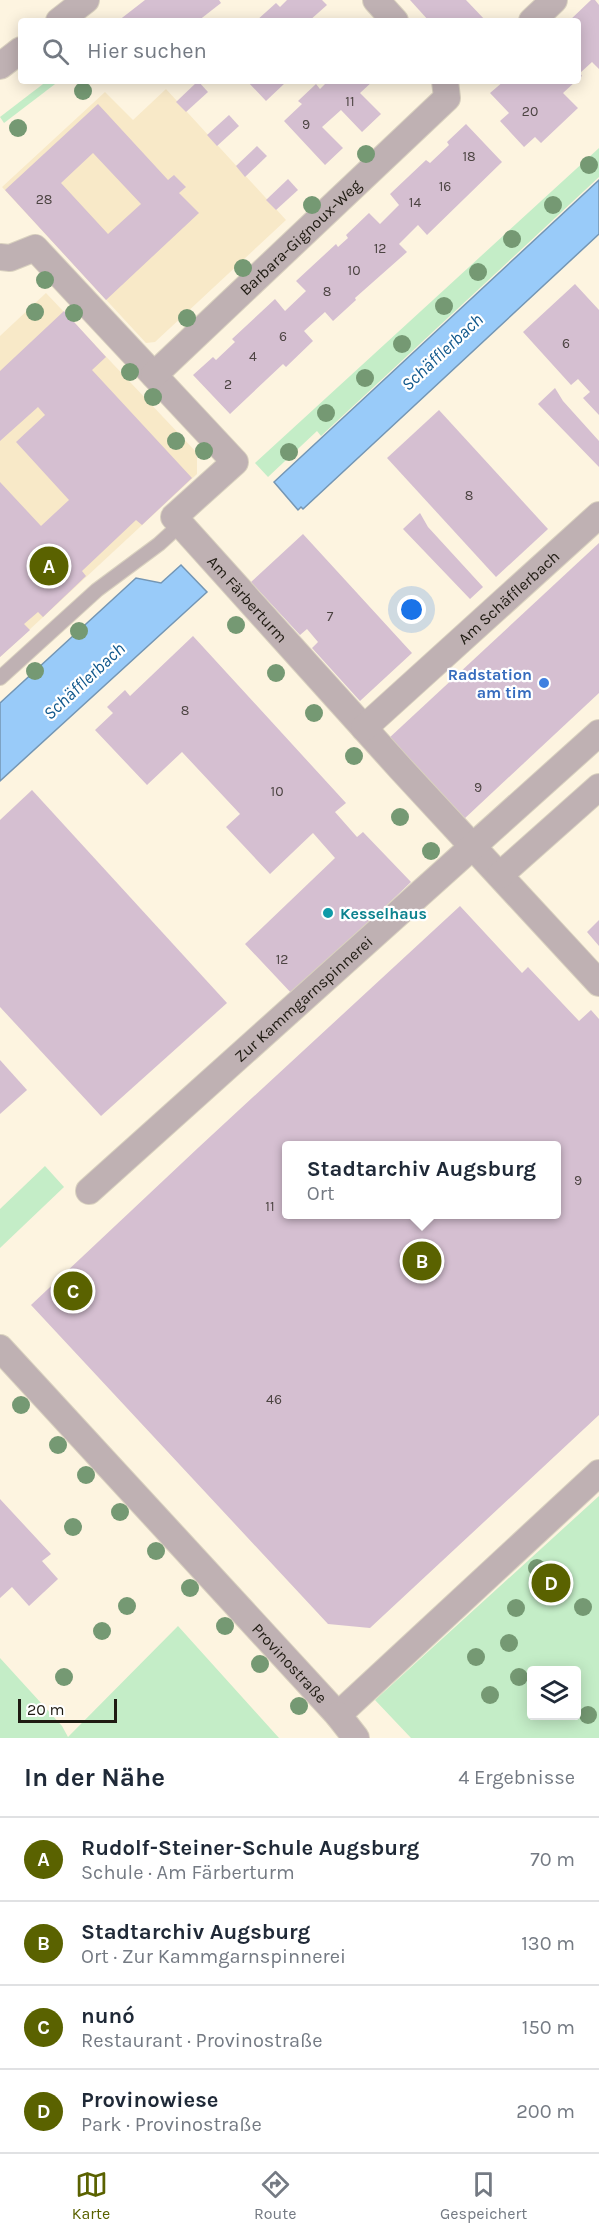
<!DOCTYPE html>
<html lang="de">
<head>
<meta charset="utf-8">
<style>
  body { margin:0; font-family:Karla,sans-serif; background:#f2f2f3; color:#1f2937 }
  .controls { position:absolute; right:18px; bottom:18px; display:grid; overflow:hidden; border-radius:6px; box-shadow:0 3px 15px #0003 }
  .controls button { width:54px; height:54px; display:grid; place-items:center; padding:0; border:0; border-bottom:2px solid #e0e1e3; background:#fff; color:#1f2937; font:30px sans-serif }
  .scale { position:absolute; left:18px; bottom:15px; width:99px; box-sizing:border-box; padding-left:6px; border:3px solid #1f1b12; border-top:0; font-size:16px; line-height:21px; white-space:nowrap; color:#1f1b12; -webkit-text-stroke:4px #fff; paint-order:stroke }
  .you { position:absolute; left:412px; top:610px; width:21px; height:21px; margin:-15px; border:4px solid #fff; border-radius:50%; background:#1a73e8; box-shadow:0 0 0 9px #1a73e833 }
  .badge { display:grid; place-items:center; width:39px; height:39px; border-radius:50%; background:#5a6200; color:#fff; font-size:20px; font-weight:700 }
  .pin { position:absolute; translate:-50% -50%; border:3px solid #fff; box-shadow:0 2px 6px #0006 }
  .popup { position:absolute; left:282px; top:1141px; width:279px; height:78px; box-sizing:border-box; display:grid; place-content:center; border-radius:6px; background:#fff; filter:drop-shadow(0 2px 4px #0005); font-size:20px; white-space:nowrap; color:#747a83 }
  .popup b { font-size:22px; color:#1f2937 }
  .popup::after { content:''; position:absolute; left:50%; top:100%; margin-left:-12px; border:12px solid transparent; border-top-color:#fff }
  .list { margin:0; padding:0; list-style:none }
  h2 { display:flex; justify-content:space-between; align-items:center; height:78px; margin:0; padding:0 24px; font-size:26px }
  h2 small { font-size:20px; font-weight:400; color:#747a83 }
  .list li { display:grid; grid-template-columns:39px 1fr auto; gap:18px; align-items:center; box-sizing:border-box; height:84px; padding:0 24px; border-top:2px solid #e0e1e3 }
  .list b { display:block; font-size:22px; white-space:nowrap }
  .list p { margin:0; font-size:20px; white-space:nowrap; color:#747a83 }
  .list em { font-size:20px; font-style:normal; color:#747a83 }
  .icon { flex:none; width:33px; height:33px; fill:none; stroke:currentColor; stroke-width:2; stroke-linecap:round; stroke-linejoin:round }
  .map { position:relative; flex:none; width:599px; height:1738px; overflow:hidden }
  .search { position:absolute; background:#fff; box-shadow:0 3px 15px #0003; left:18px; right:18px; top:18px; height:66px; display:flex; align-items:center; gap:15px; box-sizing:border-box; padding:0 21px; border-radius:6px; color:#747a83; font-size:22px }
  .sheet { height:414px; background:#fff }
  nav { display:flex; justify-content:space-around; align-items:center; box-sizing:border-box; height:84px; border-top:2px solid #e0e1e3; background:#fff; font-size:16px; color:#747a83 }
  nav a { display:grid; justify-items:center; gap:3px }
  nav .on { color:#5a6200 }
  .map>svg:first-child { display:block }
  .built { fill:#f8e9c8 }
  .green { fill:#c4edc7; fill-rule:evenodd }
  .water { fill:#99cbf9; stroke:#7496b4; stroke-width:1.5 }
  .building { fill:#d5bfd1; fill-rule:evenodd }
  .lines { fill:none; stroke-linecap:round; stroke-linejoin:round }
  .lane-casing { stroke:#d9d1bf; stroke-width:16 }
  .street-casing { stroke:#d9d1bf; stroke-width:28 }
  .lane { stroke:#bfb1b3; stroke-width:14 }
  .street { stroke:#bfb1b3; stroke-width:26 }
  .tree { fill:#759973 }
  .shop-dot { fill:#3f7fe0; stroke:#fff; stroke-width:2 }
  .culture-dot { fill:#0f9aa8; stroke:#fff; stroke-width:2 }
  .labels { text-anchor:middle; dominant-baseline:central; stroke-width:4.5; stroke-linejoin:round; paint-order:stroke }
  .number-label { font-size:14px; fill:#4c4442 }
  .street-label { font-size:16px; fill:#1f1b12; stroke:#fff }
  .shop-label { font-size:16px; font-weight:bold; fill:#366cbe; stroke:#fff; text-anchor:end }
  .culture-label { font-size:16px; font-weight:bold; fill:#0d838f; stroke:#fff; text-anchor:start }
  .water-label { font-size:18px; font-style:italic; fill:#11588c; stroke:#fff }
</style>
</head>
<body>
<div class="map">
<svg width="599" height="1738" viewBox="0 0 599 1738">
  <rect width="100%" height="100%" fill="#fdf4e0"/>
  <g class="built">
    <path d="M166,89L286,220L155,342L146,343L2,187L105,92L133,120Z"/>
    <path d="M46,293L197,453V474L0,657V336Z"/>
  </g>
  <g class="green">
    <path d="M47,81H59L4,123L0,117Z"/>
    <path d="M599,148V177L321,436L317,431L268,477L255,463Z"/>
    <path d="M45,1166L64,1187L0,1248V1209Z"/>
    <path d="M599,1496V1738H411L375,1700ZM532,1670H576V1716H532Z"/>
    <path d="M178,1626L279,1738H0V1658L62,1726L68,1737Z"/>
  </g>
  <g class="water">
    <path d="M599,180V234L303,509L301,507L298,510L274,482Z"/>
    <path d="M181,565L207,592L0,781V703L136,578L161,583Z"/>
  </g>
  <g class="building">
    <path d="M145,0H219L221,3L198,21H118Z"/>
    <path d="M287,0H322L327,5L309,21H256L276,3L280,7Z"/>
    <path d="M410,0H466L486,21H429Z"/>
    <path d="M591,0H595L599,5V69L592,62L580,73L582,76L578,79V21H569Z"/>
    <path d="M198,81L208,92L186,112L176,102Z"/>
    <path d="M247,81H283L285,83L266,101Z"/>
    <path d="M328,81H373L360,93L381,114L362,132L341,110L322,127L343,148L325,165L284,121L302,104L298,101L316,84L320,89Z"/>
    <path d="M504,81H576L563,93L578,108L541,143L535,137L524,147L500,121L509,113L490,93Z"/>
    <path d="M98,104L168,180L174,175L186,187L179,193L199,213L106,300L5,190ZM93,153L141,204L108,234L61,183Z"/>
    <path d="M229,115L239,126L217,146L207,135Z"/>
    <path d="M466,124L502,162L427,235L418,225L399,244L407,252L355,298L356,300L333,321L325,312L304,331L313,341L286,367L283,364L230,414L193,375L213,357L216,360L235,342L232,339L275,299L285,311L306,291L296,281L336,244L338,247L348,238L346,235L369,213L380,224L399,205L390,194L426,160L430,163L449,145L447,142Z"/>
    <path d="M257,146L267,156L245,177L236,166Z"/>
    <path d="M288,179L298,190L276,210L266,200Z"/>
    <path d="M575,284L599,310V415L583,398L590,392L578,379L571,385L523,332Z"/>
    <path d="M64,311L106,357L92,370L192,478L142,525L136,520L82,571L86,576L43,617L38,612L24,624L30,630L0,657V482L41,526L69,500L16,442L45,415L38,407L0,441V371Z"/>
    <path d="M555,388L563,401L599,441V467L538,404Z"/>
    <path d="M439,410L548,529L496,577L387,458Z"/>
    <path d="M420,513L428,527L483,587L470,599L403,529Z"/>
    <path d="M303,534L412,653L360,701L312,648L318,642L307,629L300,635L251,582Z"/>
    <path d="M599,543V693L463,820L388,739Z"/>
    <path d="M193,636L346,803L335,812L357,837L363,832L411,882L293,995L245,944L335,858L313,833L270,874L226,827L240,814L182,752L147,785L95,730L113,713L107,707L125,690L130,696Z"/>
    <path d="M32,790L227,1003L101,1116L0,1007V820Z"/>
    <path d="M460,906L522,973L528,967L579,1021L591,1010L599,1019V1415L370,1628L328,1624L31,1305L199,1147ZM287,1146H557V1214L287,1215Z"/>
    <path d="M599,920V946L587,932Z"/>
    <path d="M0,1060L27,1090L0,1114Z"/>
    <path d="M0,1499L51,1554L42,1561L58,1579L29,1606L12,1587L0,1598Z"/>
  </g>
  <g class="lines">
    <g class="lane-casing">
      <path id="lane" d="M0,678L97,590L159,544L181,524"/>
    </g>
    <g class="street-casing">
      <g id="street">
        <path d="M376,0L395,21"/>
        <path d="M59,21L86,0"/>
        <path d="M532,21L554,0"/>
        <path d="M0,66L21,50"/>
        <path id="s1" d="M0,257L10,258L35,248L235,462L174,517L401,769L599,983"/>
        <path id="s2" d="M154,375L447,98L445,81"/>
        <path id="s3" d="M364,728L599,515"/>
        <path d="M500,875L599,787"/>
        <path id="s4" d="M89,1191L599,733"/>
        <path id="s5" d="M0,1348L338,1715L599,1473"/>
        <path d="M338,1715L356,1738"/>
      </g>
    </g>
    <use href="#lane" class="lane"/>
    <use href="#street" class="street"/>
  </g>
  <g class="tree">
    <circle cx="83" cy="91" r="9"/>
    <circle cx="18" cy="128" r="9"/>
    <circle cx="366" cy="154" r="9"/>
    <circle cx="589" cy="165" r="9"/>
    <circle cx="312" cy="205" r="9"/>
    <circle cx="553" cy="205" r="9"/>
    <circle cx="512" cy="239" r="9"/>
    <circle cx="243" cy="268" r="9"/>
    <circle cx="478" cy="272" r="9"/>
    <circle cx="45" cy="280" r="9"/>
    <circle cx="444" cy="306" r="9"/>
    <circle cx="35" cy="312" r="9"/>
    <circle cx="74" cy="313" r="9"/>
    <circle cx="187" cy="318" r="9"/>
    <circle cx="402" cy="344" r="9"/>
    <circle cx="130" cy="372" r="9"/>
    <circle cx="365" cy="378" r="9"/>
    <circle cx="153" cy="397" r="9"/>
    <circle cx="326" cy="413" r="9"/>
    <circle cx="176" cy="441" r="9"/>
    <circle cx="204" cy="451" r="9"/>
    <circle cx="289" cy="452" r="9"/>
    <circle cx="236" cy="625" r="9"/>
    <circle cx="79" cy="631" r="9"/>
    <circle cx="35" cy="671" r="9"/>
    <circle cx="276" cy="673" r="9"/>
    <circle cx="314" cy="713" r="9"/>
    <circle cx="354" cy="756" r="9"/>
    <circle cx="400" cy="817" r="9"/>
    <circle cx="431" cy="851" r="9"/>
    <circle cx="21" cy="1405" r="9"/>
    <circle cx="58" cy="1445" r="9"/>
    <circle cx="86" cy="1475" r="9"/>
    <circle cx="120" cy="1512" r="9"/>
    <circle cx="73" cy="1527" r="9"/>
    <circle cx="156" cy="1551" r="9"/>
    <circle cx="537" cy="1568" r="9"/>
    <circle cx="190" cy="1588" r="9"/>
    <circle cx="127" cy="1606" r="9"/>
    <circle cx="583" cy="1607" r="9"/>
    <circle cx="516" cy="1608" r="9"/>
    <circle cx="225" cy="1626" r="9"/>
    <circle cx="102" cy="1631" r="9"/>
    <circle cx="509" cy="1643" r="9"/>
    <circle cx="476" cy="1657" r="9"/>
    <circle cx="260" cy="1664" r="9"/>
    <circle cx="64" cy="1677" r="9"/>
    <circle cx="519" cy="1677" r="9"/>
    <circle cx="490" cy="1695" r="9"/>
    <circle cx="299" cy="1706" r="9"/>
    <circle cx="588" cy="1715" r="9"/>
  </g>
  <circle class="shop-dot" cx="544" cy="683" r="6"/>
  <circle class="culture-dot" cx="328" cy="913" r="6"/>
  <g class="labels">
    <g class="number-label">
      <text x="350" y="101">11</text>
      <text x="530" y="111">20</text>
      <text x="306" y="124">9</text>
      <text x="469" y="156">18</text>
      <text x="445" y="186">16</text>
      <text x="44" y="199">28</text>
      <text x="415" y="202">14</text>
      <text x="380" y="248">12</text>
      <text x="354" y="270">10</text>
      <text x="327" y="291">8</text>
      <text x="283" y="336">6</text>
      <text x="566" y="343">6</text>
      <text x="253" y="356">4</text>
      <text x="228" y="384">2</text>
      <text x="469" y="495">8</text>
      <text x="330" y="616">7</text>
      <text x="185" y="710">8</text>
      <text x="478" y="787">9</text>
      <text x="277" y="791">10</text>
      <text x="282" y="959">12</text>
      <text x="578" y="1180">9</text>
      <text x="270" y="1206">11</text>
      <text x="274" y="1399">46</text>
    </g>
    <g class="street-label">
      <text stroke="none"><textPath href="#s2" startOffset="201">Barbara-Gignoux-Weg</textPath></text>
      <text stroke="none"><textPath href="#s3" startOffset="195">Am Schäfflerbach</textPath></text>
      <text stroke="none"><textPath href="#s1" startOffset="522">Am Färberturm</textPath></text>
      <text stroke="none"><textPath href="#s4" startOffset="288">Zur Kammgarnspinnerei</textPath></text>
      <text stroke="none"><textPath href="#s5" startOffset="428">Provinostraße</textPath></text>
    </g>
    <g class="shop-label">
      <text x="532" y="674">Radstation<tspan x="532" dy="18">am tim</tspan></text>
    </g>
    <g class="culture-label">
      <text x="340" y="913">Kesselhaus</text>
    </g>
    <g class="water-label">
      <text transform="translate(442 352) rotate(-43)">Schäfflerbach</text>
      <text transform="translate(84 681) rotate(-43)">Schäfflerbach</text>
    </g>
  </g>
</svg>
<div class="controls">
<button><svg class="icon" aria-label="layers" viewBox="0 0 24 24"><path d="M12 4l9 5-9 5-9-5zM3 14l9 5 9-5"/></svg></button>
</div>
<div class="scale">20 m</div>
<div class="you"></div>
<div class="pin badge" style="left:49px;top:566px">A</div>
<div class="pin badge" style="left:422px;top:1261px">B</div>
<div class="popup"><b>Stadtarchiv Augsburg</b>Ort</div>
<div class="pin badge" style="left:73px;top:1291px">C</div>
<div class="pin badge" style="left:551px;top:1583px">D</div>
<div class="search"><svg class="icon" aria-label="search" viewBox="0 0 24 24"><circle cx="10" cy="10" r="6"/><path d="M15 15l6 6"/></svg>Hier suchen</div>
</div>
<section class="sheet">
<h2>In der Nähe<small>4 Ergebnisse</small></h2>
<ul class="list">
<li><span class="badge">A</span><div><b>Rudolf-Steiner-Schule Augsburg</b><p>Schule · Am Färberturm</p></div><em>70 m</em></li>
<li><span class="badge">B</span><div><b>Stadtarchiv Augsburg</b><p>Ort · Zur Kammgarnspinnerei</p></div><em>130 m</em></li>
<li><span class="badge">C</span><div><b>nunó</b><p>Restaurant · Provinostraße</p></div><em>150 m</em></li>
<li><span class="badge">D</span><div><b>Provinowiese</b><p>Park · Provinostraße</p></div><em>200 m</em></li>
</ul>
</section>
<nav>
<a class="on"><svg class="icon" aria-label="map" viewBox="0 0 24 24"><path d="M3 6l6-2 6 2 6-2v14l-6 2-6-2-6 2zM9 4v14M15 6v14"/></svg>Karte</a>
<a><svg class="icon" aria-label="directions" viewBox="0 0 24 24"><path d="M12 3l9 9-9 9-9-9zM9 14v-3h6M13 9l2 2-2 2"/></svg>Route</a>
<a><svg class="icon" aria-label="saved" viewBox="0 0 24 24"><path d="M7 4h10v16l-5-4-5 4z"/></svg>Gespeichert</a>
</nav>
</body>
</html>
